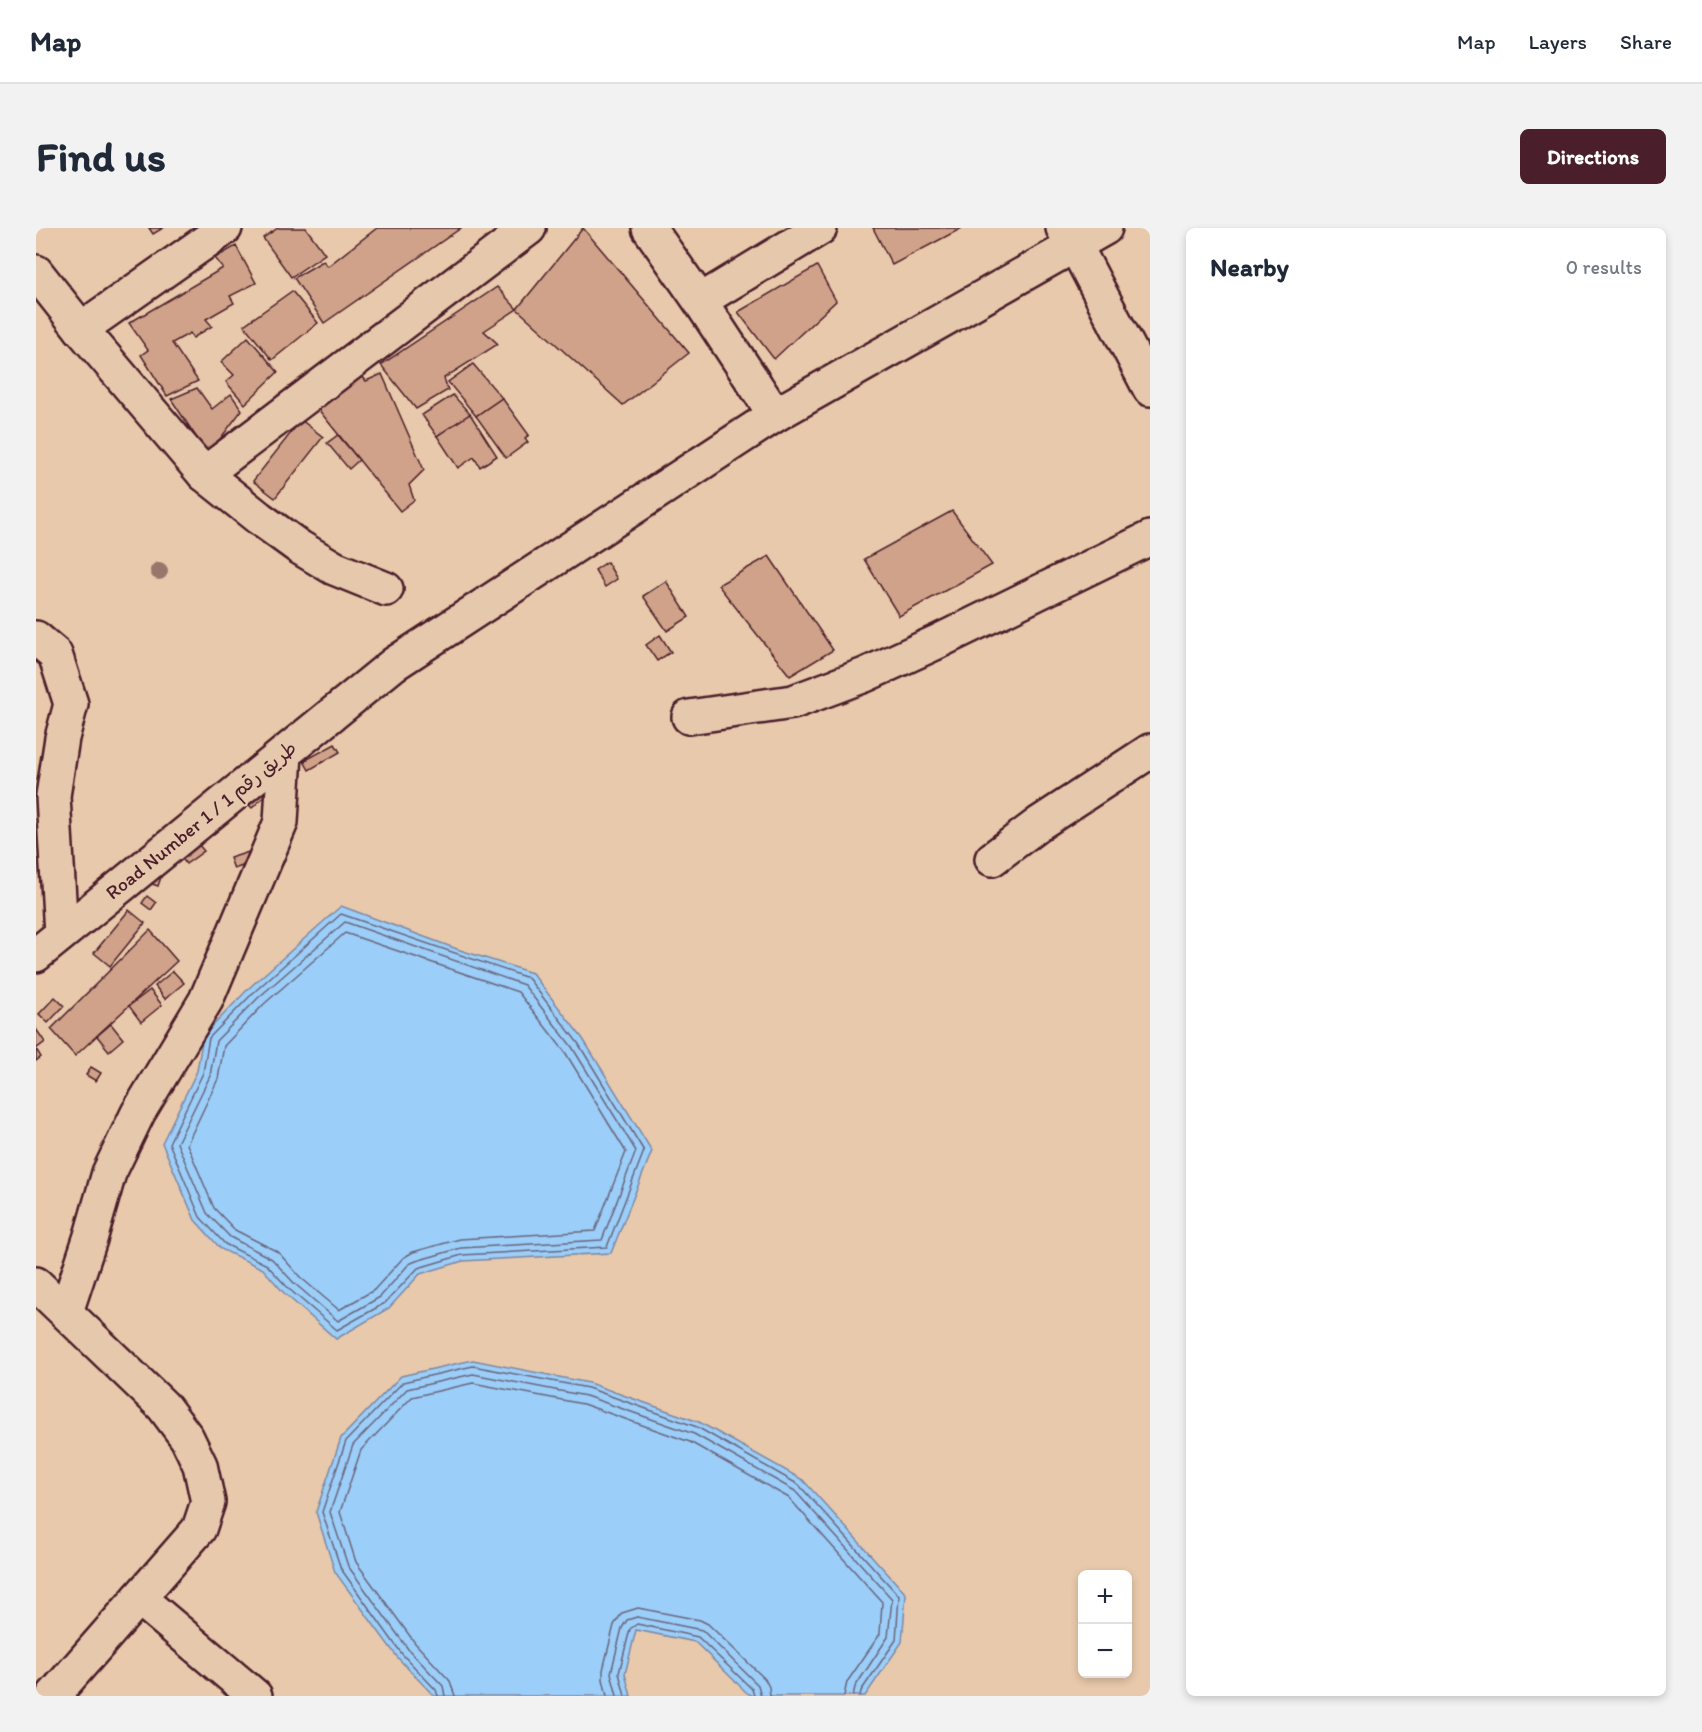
<!DOCTYPE html>
<html lang="en">
<head>
<meta charset="utf-8">
<style>
  body { margin:0; font-family:Itim,"Playpen Sans Arabic",sans-serif; background:#f2f2f3; color:#1f2937 }
  .controls { position:absolute; right:18px; bottom:18px; display:grid; overflow:hidden; border-radius:9px; box-shadow:0 3px 9px #0003 }
  .controls button { width:54px; height:54px; display:grid; place-items:center; padding:0; border:0; border-bottom:2px solid #e0e1e3; background:#fff; color:#1f2937; font:30px sans-serif }
  .list { margin:0; padding:0; list-style:none }
  h2 { display:flex; justify-content:space-between; align-items:center; height:78px; margin:0; padding:0 24px; font-size:26px }
  h2 small { font-size:20px; font-weight:400; color:#747a83 }
  .map { position:relative; flex:none; width:1114px; height:1468px; overflow:hidden; border-radius:9px }
  header { display:flex; align-items:center; gap:36px; box-sizing:border-box; height:84px; padding:0 30px; background:#fff; border-bottom:2px solid #e0e1e3 }
  header strong { font-size:28px }
  nav { display:flex; gap:33px; margin-inline-start:auto; font-size:21px }
  .intro { display:flex; align-items:center; justify-content:space-between; box-sizing:border-box; height:144px; padding:0 36px }
  h1 { margin:0; font-size:42px }
  .button { padding:15px 27px; border-radius:9px; background:#4a1f2b; color:#fff; font-size:21px; font-weight:700 }
  main { display:flex; gap:36px; padding:0 36px }
  aside { flex:1; background:#fff; border-radius:9px; box-shadow:0 3px 9px #0003 }
  .map>svg:first-child { display:block }
  .water { fill:#9bcef8; stroke:#7b88a6; stroke-width:1.5 }
  .lines { fill:none; stroke-linecap:round; stroke-linejoin:round }
  .shore { stroke:#6a657d; stroke-width:1.5 }
  .building { fill:#cfa289; stroke:#4a1f2b; stroke-width:1.5 }
  .minor-casing { stroke:#4a1f2b; stroke-width:38 }
  .highway-casing { stroke:#4a1f2b; stroke-width:38 }
  .minor { stroke:#e6c9ad; stroke-width:33 }
  .highway { stroke:#e6c9ad; stroke-width:33 }
  .tree { fill:#99766b }
  .labels { text-anchor:middle; dominant-baseline:central; stroke-width:4.5; stroke-linejoin:round; paint-order:stroke }
  .street-label { font-size:20px; fill:#4a1f2b; stroke:#e6c9ad }
</style>
</head>
<body>
<header>
<strong>Map</strong>
<nav><a>Map</a><a>Layers</a><a>Share</a></nav>
</header>
<div class="intro"><h1>Find us</h1><a class="button">Directions</a></div>
<main>
<div class="map">
<svg width="1114" height="1468" viewBox="0 0 1114 1468">
  <rect width="100%" height="100%" fill="#e9c9ab"/>
  <filter id="ink" filterUnits="userSpaceOnUse"><feTurbulence type="fractalNoise" baseFrequency=".0167" numOctaves="2"/><feDisplacementMap in="SourceGraphic" scale="12" xChannelSelector="R" yChannelSelector="G"/><feConvolveMatrix kernelMatrix="1 2 1 2 8 2 1 2 1" color-interpolation-filters="sRGB"/></filter>
  <g filter="url(#ink)">
    <g class="water">
      <path d="M305,678L421,721L496,745L547,811L616,923L575,1025L427,1033L384,1046L353,1080L300,1111L248,1065L227,1041L185,1021L159,992L126,915L161,843L167,808L213,760Z"/>
      <path d="M437,1132L553,1155L663,1194L767,1252L870,1366L866,1414L829,1468H716L710,1464L659,1414L600,1402L589,1446L595,1468H398L362,1430L299,1344L280,1284L305,1210L365,1148Z"/>
    </g>
    <g class="lines">
      <g class="shore">
        <path d="M305,686L492,750L542,815L608,923L571,1019L426,1027L382,1040L349,1075L301,1102L253,1061L231,1037L189,1016L164,989L133,915L167,845L173,810L217,765Z"/>
        <path d="M309,694L488,757L536,819L600,923L566,1012L425,1020L380,1033L373,1036L344,1069L302,1093L258,1055L236,1031L194,1009L171,985L141,915L174,848L180,813L222,770Z"/>
        <path d="M309,705L482,764L529,824L590,924L559,1003L424,1011L377,1024L367,1030L338,1062L303,1082L264,1049L242,1024L199,1002L178,980L151,916L182,851L188,818L228,776Z"/>
        <path d="M402,1468L400,1462L366,1426L305,1341L286,1284L310,1213L367,1154L437,1138L552,1160L661,1199L763,1257L863,1368L860,1412L825,1463L824,1468"/>
        <path d="M409,1468L407,1458L372,1421L312,1338L294,1284L317,1217L371,1161L437,1146L550,1168L658,1206L759,1263L856,1371L852,1409L819,1459L817,1468"/>
        <path d="M419,1468L414,1453L379,1415L320,1334L304,1284L325,1222L376,1169L437,1155L547,1176L654,1214L753,1270L846,1374L844,1406L811,1454L808,1468"/>
        <path d="M571,1468L567,1451V1442L578,1397L586,1385L602,1380L664,1392L672,1396L729,1451L733,1459L734,1468"/>
        <path d="M581,1468L575,1445L586,1400L591,1392L601,1389L666,1402L722,1457L725,1468"/>
        <path d="M589,1468L583,1445L594,1401L601,1396L662,1409L716,1461L718,1468"/>
      </g>
    </g>
    <g class="building">
      <path d="M113,0H127L117,6Z"/>
      <path d="M242,0H270L289,26L255,49L227,10Z"/>
      <path d="M341,0H425L288,95L258,50L287,33L292,38Z"/>
      <path d="M547,0L653,125L587,177L481,81Z"/>
      <path d="M837,0H926L856,37Z"/>
      <path d="M200,18L220,55L194,68L198,75L170,91L176,98L157,110L154,105L136,115L162,153L131,168L105,127L112,122L93,95L187,40L179,30Z"/>
      <path d="M781,38L800,73L738,131L702,84Z"/>
      <path d="M461,59L481,81L448,103L462,116L408,150L412,162L380,181L345,137Z"/>
      <path d="M256,63L282,95L236,132L208,97Z"/>
      <path d="M212,109L242,144L209,176L190,154L198,147L185,134Z"/>
      <path d="M437,136L466,170L440,188L412,154Z"/>
      <path d="M321,141L330,153L346,146L388,242L373,257L378,272L364,283L278,176Z"/>
      <path d="M161,160L176,181L195,166L206,182L172,227L135,171Z"/>
      <path d="M417,167L434,186L401,208L386,187Z"/>
      <path d="M466,170L493,207L489,210L492,214L470,230L440,188Z"/>
      <path d="M434,186L461,228L444,239L438,229L422,240L401,208Z"/>
      <path d="M265,192L287,209L239,270L217,253Z"/>
      <path d="M302,207L323,232L313,241L291,215Z"/>
      <path d="M916,283L956,337L863,388L828,331Z"/>
      <path d="M733,328L797,422L754,448L682,357Z"/>
      <path d="M571,334L581,351L569,359L559,342Z"/>
      <path d="M630,353L653,389L631,403L607,368Z"/>
      <path d="M624,407L635,424L621,433L610,417Z"/>
      <path d="M299,516L304,524L273,542L268,533Z"/>
      <path d="M225,556L233,564L216,580L208,572Z"/>
      <path d="M162,616L168,623L150,636L145,629Z"/>
      <path d="M216,623L220,633L198,641L194,630Z"/>
      <path d="M118,647L125,649L122,658L116,656Z"/>
      <path d="M111,668L120,675L115,682L106,675Z"/>
      <path d="M93,682L109,695L74,738L58,725Z"/>
      <path d="M114,702L141,733L39,828L15,801Z"/>
      <path d="M137,743L148,755L129,771L119,758Z"/>
      <path d="M114,762L126,777L105,794L93,778Z"/>
      <path d="M19,769L28,778L12,795L3,786Z"/>
      <path d="M75,796L87,811L73,823L61,808Z"/>
      <path d="M0,801L9,814L0,821L5,829L0,833Z"/>
      <path d="M55,839L65,845L60,853L50,847Z"/>
    </g>
    <g class="lines">
      <g class="minor-casing">
        <g id="minor">
          <path d="M613,0L664,73L739,187"/>
          <path d="M1027,0L1039,17L1114,161"/>
          <path d="M0,44L45,101L168,246L223,290L263,319L298,340L350,361"/>
          <path d="M664,73L784,0"/>
          <path d="M45,101L189,0"/>
          <path d="M168,246L493,0"/>
          <path d="M0,410L19,426L35,476L26,510L17,568L25,706"/>
          <path d="M653,489L757,474L829,447L901,414L1114,310"/>
          <path d="M956,631L1004,595L1114,523"/>
          <path d="M0,1056L127,1178L151,1210L164,1237L172,1274L163,1301L17,1468"/>
          <path d="M30,1084L55,1008L73,945L102,885L170,772L245,594L249,525"/>
          <path d="M103,1370L219,1468"/>
        </g>
      </g>
      <g class="highway-casing">
        <path id="highway" d="M0,727L358,436L739,187L1069,0"/>
      </g>
      <use href="#minor" class="minor"/>
      <use href="#highway" class="highway"/>
    </g>
    <circle class="tree" cx="123" cy="343" r="9"/>
  </g>
  <g class="labels">
    <g class="street-label">
      <text transform="translate(165 592) rotate(-39)">Road Number 1 / طريق رقم 1</text>
    </g>
  </g>
</svg>
<div class="controls">
<button>+</button>
<button>−</button>
</div>
</div>
<aside>
<h2>Nearby<small>0 results</small></h2>
<ul class="list">
</ul>
</aside>
</main>
</body>
</html>
